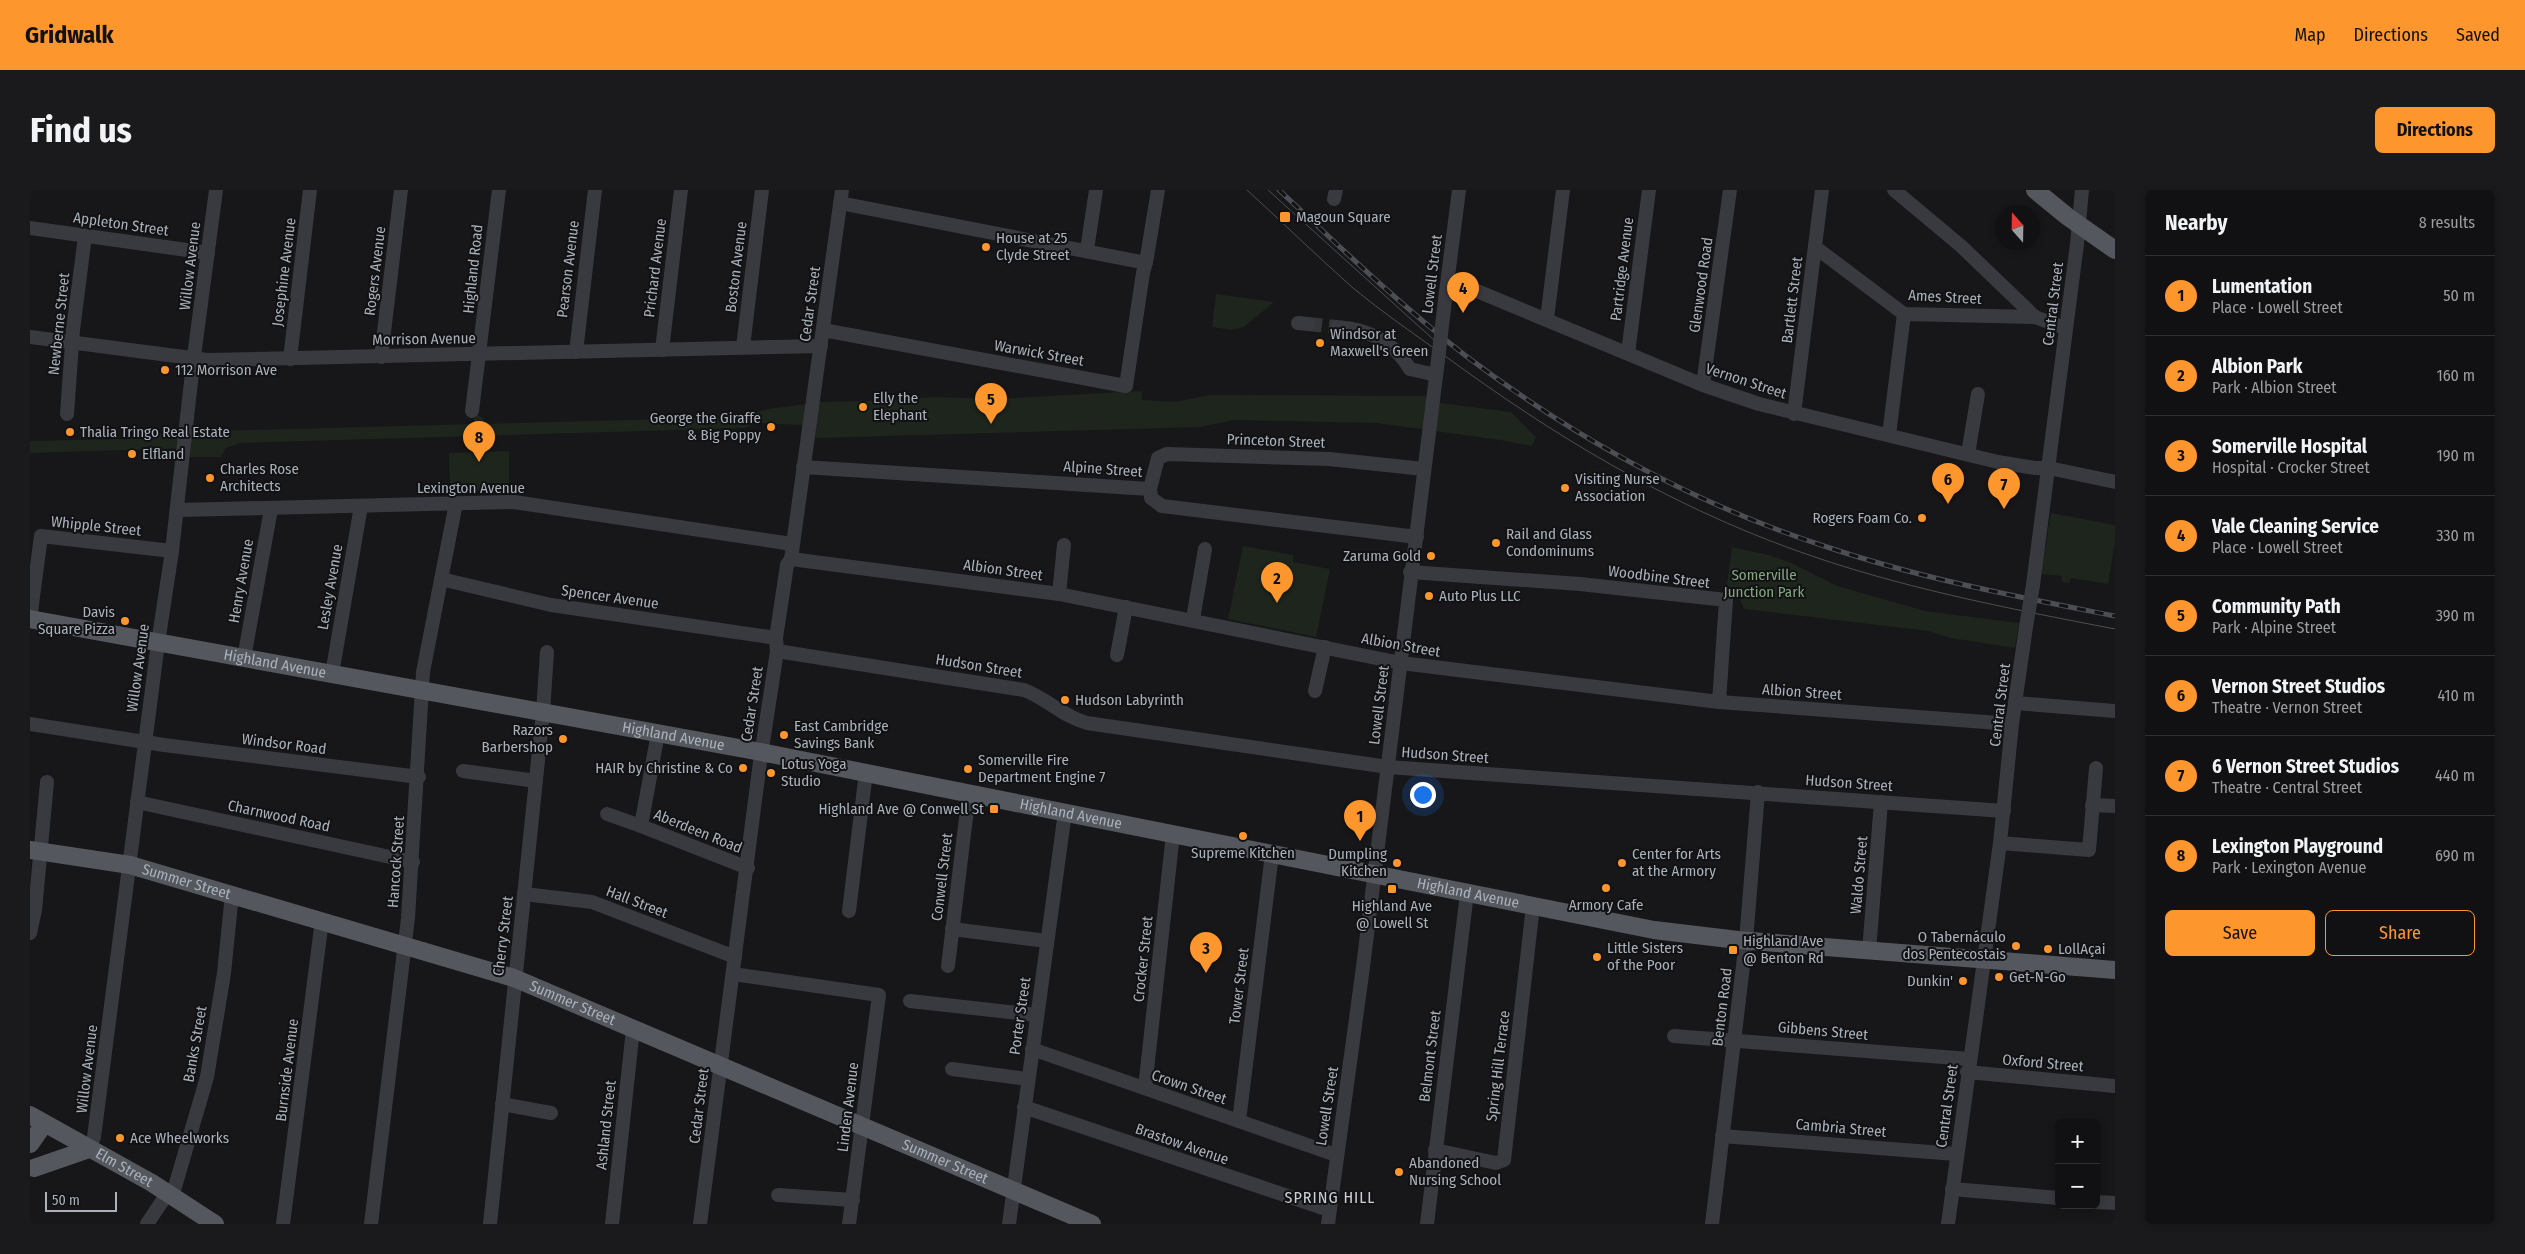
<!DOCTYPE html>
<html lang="en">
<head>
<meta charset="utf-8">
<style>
  body { margin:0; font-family:"Fira Sans Condensed",sans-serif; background:#1a1a1c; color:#f1f3f6 }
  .controls { position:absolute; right:15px; bottom:15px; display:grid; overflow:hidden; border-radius:8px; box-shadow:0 2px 8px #0003 }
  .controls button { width:45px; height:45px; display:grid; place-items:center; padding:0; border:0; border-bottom:1px solid #303133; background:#111113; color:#f1f3f6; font:25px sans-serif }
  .compass { position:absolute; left:1965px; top:15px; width:45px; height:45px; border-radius:50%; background:#111113; box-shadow:0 2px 8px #0003; rotate:340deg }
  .scale { position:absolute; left:15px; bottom:12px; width:72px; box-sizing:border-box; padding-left:5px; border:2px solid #a9b1ba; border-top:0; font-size:14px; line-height:18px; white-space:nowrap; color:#a9b1ba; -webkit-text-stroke:4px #121214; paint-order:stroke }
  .you { position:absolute; left:1392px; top:604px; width:18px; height:18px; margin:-12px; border:4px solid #fff; border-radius:50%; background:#1a73e8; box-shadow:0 0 0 8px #1a73e833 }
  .badge { display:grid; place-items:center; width:32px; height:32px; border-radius:50%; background:#fc962d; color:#111; font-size:16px; font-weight:700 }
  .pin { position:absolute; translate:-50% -41px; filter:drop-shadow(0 1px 2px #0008) }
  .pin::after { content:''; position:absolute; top:26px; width:18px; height:15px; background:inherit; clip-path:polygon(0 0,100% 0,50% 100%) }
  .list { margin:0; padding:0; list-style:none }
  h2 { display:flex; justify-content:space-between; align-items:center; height:65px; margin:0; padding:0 20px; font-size:21px }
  h2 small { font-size:16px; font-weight:400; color:#9c9da0 }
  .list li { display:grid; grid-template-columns:32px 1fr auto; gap:15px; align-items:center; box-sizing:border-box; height:80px; padding:0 20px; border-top:1px solid #303133 }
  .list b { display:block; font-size:19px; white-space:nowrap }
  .list p { margin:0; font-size:16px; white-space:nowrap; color:#9c9da0 }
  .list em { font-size:16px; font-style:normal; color:#9c9da0 }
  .actions { display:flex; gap:10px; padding:15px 20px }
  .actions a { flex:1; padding:11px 0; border:1px solid #fc962d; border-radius:8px; text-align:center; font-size:18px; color:#fc962d }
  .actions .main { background:#fc962d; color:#111 }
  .map { position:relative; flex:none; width:2085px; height:1034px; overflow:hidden; border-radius:8px }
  header { display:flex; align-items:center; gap:30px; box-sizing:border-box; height:70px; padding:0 25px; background:#fc962d; color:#111 }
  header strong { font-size:24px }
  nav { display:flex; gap:28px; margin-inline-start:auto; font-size:18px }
  .intro { display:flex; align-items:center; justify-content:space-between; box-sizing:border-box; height:120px; padding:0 30px }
  h1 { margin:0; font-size:35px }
  .button { padding:12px 22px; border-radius:8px; background:#fc962d; color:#111; font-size:18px; font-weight:700 }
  main { display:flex; gap:30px; padding:0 30px }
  aside { flex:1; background:#111113; border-radius:8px; box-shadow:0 2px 8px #0003 }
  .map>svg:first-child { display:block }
  .green { fill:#1d251d }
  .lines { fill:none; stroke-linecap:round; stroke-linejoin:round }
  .minor-tunnel { stroke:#343639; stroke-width:14; stroke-dasharray:14 7; stroke-linecap:butt }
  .minor { stroke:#383a3f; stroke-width:14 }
  .major { stroke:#54585e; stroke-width:18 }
  .tram { stroke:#4b4e54; stroke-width:1 }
  .rail-casing { stroke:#4b4e54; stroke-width:5 }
  .rail { stroke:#121214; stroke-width:3; stroke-dasharray:9; stroke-linecap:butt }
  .minor-bridge { stroke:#383a3f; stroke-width:14 }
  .poi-dot { fill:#fc962d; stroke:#121214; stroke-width:2 }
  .labels { text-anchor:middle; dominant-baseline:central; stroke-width:4; stroke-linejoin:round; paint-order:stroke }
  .poi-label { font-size:15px; fill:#a9b1ba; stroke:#121214; text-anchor:start }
  .street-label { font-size:15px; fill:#a9b1ba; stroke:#121214 }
  .park-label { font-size:15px; fill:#82a67f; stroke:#121214 }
  .neighbourhood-label { font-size:16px; letter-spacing:1px; fill:#cacfd6; stroke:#121214 }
</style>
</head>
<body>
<header>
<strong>Gridwalk</strong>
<nav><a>Map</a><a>Directions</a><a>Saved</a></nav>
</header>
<div class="intro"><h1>Find us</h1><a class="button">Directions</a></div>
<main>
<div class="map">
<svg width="2085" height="1034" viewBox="0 0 2085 1034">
  <rect width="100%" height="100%" fill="#171719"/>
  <g class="green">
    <path d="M1186,104L1244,112L1214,137L1202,140L1182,137Z"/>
    <path d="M1112,201V210L1145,212L1180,205L1394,206L1411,213L1481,222L1506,247L1502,256L1470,250L1347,233L1204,230L1170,237L787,248L773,235L728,233L714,238L210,253L196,258L191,267H160V258L0,263V251L97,249L115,245L146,242L444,234V229L448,225L453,228L454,234L709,227L738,219L792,212L873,210L900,207L968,209Z"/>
    <path d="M479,261V300L420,302L419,263Z"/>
    <path d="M2021,323L2085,335V352L2078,394L2041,388L2039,393L2032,392V386L2011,384Z"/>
    <path d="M1213,356L1263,365V372L1300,379L1286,447L1198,429Z"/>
    <path d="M1702,357L1738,365L1759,372L1807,396L1895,421L1989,433L1985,458L1921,448L1898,441L1714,419L1707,403L1696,402Z"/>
  </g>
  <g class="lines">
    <path class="minor-tunnel" d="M1278,134L1307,137"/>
    <g class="minor">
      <path d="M1864,0L1931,56L2005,127L2035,138"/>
      <path d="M1304,9L1306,0"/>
      <path d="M810,13L1116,73"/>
      <path d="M0,38L178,63"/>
      <path d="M1785,57L1874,124L2005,127"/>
      <path d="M1057,60L1066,0"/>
      <path d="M1418,89L1673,195L1729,214L1968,272L2005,278H2019L2085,292"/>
      <path d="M1415,110L1429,0"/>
      <path d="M1517,129L1533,0"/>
      <path d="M1268,133L1278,134"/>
      <path d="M1307,137C1339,139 1363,151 1380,179L1406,185"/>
      <path d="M793,140L1096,196L1113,83L1117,67L1128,0"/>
      <path d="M0,147L177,170L791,156"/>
      <path d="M713,157L732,0"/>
      <path d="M632,160L651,0"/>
      <path d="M546,162L565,0"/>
      <path d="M1598,163L1619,0"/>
      <path d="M351,167L371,0"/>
      <path d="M260,169L280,0"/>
      <path d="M1673,195L1700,0"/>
      <path d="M442,221L469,0"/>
      <path d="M37,224L43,140L55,46"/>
      <path d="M1764,224L1792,0"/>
      <path d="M1859,245L1874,124"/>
      <path d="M1938,264L1948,204"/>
      <path d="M773,277L1120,299"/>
      <path d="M147,320L484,312L762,354"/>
      <path d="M1387,347L1132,316L1121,308L1120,299L1128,268L1137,264L1299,269L1394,279"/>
      <path d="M761,369L1029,404L1371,473L1689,512L1982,534"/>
      <path d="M1380,382L1550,394L1696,410L1689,512"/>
      <path d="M411,389L521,415L746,448"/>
      <path d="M2003,395L2047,54L2052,0"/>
      <path d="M1029,404L1034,355"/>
      <path d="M0,429L11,346L142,361"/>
      <path d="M1163,429L1175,359"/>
      <path d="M747,461L994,500C1016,508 1034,527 1057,533L1358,577L1974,621"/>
      <path d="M1087,465L1096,417"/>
      <path d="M214,468L241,319"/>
      <path d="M302,484L331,316"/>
      <path d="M1285,501L1295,457"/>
      <path d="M1985,513L2085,521"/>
      <path d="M0,534L134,555L389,587"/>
      <path d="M628,543L611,636L718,678"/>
      <path d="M433,581L506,591"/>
      <path d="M107,612L383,672"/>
      <path d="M2062,615L2085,616"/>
      <path d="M577,624L611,636"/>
      <path d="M1970,653L2059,660L2066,578"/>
      <path d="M494,704L562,712L705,767"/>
      <path d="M819,721L836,582"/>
      <path d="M922,739L1017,751"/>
      <path d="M0,743L5,720L17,592"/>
      <path d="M1839,761L1851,612"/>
      <path d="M918,776L939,603"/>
      <path d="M703,784L849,805L819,1034"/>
      <path d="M880,811L1006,825"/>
      <path d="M1644,846L1939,869"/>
      <path d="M1002,859L1306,965"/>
      <path d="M922,879L997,889"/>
      <path d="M1937,882L2085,896"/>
      <path d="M1115,898L1143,644"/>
      <path d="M472,914L521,923"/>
      <path d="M994,917L1299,1020"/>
      <path d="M1209,931L1242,664"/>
      <path d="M1692,946L1926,964"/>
      <path d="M59,959L64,947L128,453L142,361L163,174L186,0"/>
      <path d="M1405,960L1466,973L1474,970L1503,716"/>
      <path d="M1922,999L2029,1008"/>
      <path d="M748,1005L823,1010"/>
      <path d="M142,1007L177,887L194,783L202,704"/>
      <path d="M2066,1012L2085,1013"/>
      <path d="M117,1034L137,1004"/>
      <path d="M253,1034L292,730"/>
      <path d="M341,1034L378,728L393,482L426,313"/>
      <path d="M460,1034L513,522L517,462"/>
      <path d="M582,1034L603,839"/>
      <path d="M670,1034L730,572L747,461L746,448L757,375L761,369L812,0"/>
      <path d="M979,1034L1035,622"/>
      <path d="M1298,1034L1333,777L1408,170"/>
      <path d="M1397,1034L1437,703"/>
      <path d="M1682,1034L1716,751L1728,602"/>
      <path d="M1918,1034L1970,653L1982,534L1996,437"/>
    </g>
    <g class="major">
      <path d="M2005,0L2038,27L2085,60"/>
      <path id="s1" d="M0,429L731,562L1624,740L1708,750L2085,780"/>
      <path id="s2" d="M0,660L100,675L484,788L1062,1034"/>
      <path id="s3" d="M0,925L122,993L185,1034"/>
      <path d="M0,954L14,934"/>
      <path d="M4,978L59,959"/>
    </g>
    <g class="tram">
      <path d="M1217,0C1252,32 1287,66 1323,98C1352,122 1384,144 1415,166C1523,245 1635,313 1762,359C1866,397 1976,418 2085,439"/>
      <path d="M1238,0L1404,150"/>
    </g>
    <g class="rail-casing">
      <path id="rail" d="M1249,0C1310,57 1370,115 1436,166C1546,249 1669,316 1800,358C1893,389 1989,407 2085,426"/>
    </g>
    <use href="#rail" class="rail"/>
    <g class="minor-bridge">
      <path d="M1408,170L1415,110"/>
      <path d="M1996,437L2003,395"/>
    </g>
  </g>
  <g class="poi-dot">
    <rect x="1249" y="21" width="12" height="12" rx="2.5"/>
    <circle cx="956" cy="57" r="5"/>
    <circle cx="1290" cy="153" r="5"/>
    <circle cx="135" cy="180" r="5"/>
    <circle cx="833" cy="217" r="5"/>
    <circle cx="741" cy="237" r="5"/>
    <circle cx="40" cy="242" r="5"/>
    <circle cx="102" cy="264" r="5"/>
    <circle cx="180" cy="288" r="5"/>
    <circle cx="1535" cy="298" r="5"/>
    <circle cx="1892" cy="328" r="5"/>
    <circle cx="1466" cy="353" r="5"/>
    <circle cx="1401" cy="366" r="5"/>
    <circle cx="1399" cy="406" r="5"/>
    <circle cx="95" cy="431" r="5"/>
    <circle cx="1035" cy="510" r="5"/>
    <circle cx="754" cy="545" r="5"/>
    <circle cx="533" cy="549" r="5"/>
    <circle cx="713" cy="578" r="5"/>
    <circle cx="938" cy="579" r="5"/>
    <circle cx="741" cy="583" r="5"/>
    <rect x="959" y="614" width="10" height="10" rx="2.5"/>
    <circle cx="1213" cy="646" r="5"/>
    <circle cx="1367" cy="673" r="5"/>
    <circle cx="1592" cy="673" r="5"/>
    <circle cx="1576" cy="698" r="5"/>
    <rect x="1357" y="694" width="10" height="10" rx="2.5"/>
    <circle cx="1986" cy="756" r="5"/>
    <circle cx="2018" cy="759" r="5"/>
    <rect x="1698" y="755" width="10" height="10" rx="2.5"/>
    <circle cx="1567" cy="767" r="5"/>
    <circle cx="1969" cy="787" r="5"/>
    <circle cx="1933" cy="791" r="5"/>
    <circle cx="90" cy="948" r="5"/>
    <circle cx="1369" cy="982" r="5"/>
  </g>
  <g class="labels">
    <g class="poi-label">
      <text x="1266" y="27">Magoun Square</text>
      <text x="966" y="48">House at 25<tspan x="966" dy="17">Clyde Street</tspan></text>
      <text x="1300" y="144">Windsor at<tspan x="1300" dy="17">Maxwell's Green</tspan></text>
      <text x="145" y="180">112 Morrison Ave</text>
      <text x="843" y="208">Elly the<tspan x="843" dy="17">Elephant</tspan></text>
      <text x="731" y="228" text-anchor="end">George the Giraffe<tspan x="731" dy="17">&amp; Big Poppy</tspan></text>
      <text x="50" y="242">Thalia Tringo Real Estate</text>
      <text x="112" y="264">Elfland</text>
      <text x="190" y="279">Charles Rose<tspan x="190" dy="17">Architects</tspan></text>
      <text x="1545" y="289">Visiting Nurse<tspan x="1545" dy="17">Association</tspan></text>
      <text x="1882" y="328" text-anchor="end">Rogers Foam Co.</text>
      <text x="1476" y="344">Rail and Glass<tspan x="1476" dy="17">Condominums</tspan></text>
      <text x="1391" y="366" text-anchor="end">Zaruma Gold</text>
      <text x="1409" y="406">Auto Plus LLC</text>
      <text x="85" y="422" text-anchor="end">Davis<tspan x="85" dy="17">Square Pizza</tspan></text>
      <text x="1045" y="510">Hudson Labyrinth</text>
      <text x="764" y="536">East Cambridge<tspan x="764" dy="17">Savings Bank</tspan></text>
      <text x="523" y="540" text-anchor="end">Razors<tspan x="523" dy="17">Barbershop</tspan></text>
      <text x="948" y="570">Somerville Fire<tspan x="948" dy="17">Department Engine 7</tspan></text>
      <text x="751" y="574">Lotus Yoga<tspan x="751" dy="17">Studio</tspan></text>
      <text x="703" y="578" text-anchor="end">HAIR by Christine &amp; Co</text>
      <text x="954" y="619" text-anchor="end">Highland Ave @ Conwell St</text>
      <text x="1213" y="663" text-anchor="middle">Supreme Kitchen</text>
      <text x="1357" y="664" text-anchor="end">Dumpling<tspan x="1357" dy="17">Kitchen</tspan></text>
      <text x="1602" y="664">Center for Arts<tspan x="1602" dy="17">at the Armory</tspan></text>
      <text x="1576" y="715" text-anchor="middle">Armory Cafe</text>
      <text x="1362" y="716" text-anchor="middle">Highland Ave<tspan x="1362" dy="17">@ Lowell St</tspan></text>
      <text x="1976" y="747" text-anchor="end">O Tabernáculo<tspan x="1976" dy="17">dos Pentecostais</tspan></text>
      <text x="1713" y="751">Highland Ave<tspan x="1713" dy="17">@ Benton Rd</tspan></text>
      <text x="1577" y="758">Little Sisters<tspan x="1577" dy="17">of the Poor</tspan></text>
      <text x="2028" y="759">LollAçai</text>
      <text x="1979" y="787">Get-N-Go</text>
      <text x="1923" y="791" text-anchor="end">Dunkin'</text>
      <text x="100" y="948">Ace Wheelworks</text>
      <text x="1379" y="973">Abandoned<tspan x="1379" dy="17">Nursing School</tspan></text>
    </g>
    <g class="street-label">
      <text transform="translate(91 34) rotate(8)">Appleton Street</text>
      <text transform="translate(160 76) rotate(-83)">Willow Avenue</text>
      <text transform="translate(706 77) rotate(-83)">Boston Avenue</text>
      <text transform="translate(625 78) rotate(-83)">Prichard Avenue</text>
      <text transform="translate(443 79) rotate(-84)">Highland Road</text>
      <text transform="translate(538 79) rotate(-83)">Pearson Avenue</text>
      <text transform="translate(1592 79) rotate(-83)">Partridge Avenue</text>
      <text transform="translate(345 81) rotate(-83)">Rogers Avenue</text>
      <text transform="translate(254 82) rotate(-83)">Josephine Avenue</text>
      <text transform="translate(1402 84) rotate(-83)">Lowell Street</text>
      <text transform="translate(1671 95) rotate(-82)">Glenwood Road</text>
      <text transform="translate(1915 107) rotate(3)">Ames Street</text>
      <text transform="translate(1762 110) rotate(-83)">Bartlett Street</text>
      <text transform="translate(780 114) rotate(-82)">Cedar Street</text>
      <text transform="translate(2023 114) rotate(-83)">Central Street</text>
      <text transform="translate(29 134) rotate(-84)">Newberne Street</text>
      <text transform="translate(394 149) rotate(-1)">Morrison Avenue</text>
      <text transform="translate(1009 163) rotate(10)">Warwick Street</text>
      <text transform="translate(1716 191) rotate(18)">Vernon Street</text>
      <text transform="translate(1246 251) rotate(2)">Princeton Street</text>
      <text transform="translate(1073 279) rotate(4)">Alpine Street</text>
      <text x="441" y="298">Lexington Avenue</text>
      <text transform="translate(66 336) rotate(6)">Whipple Street</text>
      <text transform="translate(973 380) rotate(8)">Albion Street</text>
      <text transform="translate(1629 387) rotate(7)">Woodbine Street</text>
      <text transform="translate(211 391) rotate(-80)">Henry Avenue</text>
      <text transform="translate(300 397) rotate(-80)">Lesley Avenue</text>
      <text transform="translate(580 407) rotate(8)">Spencer Avenue</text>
      <text transform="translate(1371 455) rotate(10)">Albion Street</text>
      <text stroke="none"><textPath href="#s1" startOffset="249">Highland Avenue</textPath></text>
      <text transform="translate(949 476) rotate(9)">Hudson Street</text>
      <text transform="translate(108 478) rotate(-82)">Willow Avenue</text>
      <text transform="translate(1772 502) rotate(4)">Albion Street</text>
      <text transform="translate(722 514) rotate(-81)">Cedar Street</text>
      <text transform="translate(1349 515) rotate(-83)">Lowell Street</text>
      <text transform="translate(1970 515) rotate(-83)">Central Street</text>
      <text stroke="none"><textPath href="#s1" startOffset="654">Highland Avenue</textPath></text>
      <text transform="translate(254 554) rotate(7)">Windsor Road</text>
      <text transform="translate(1415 565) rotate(4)">Hudson Street</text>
      <text transform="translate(1819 593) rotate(4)">Hudson Street</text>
      <text stroke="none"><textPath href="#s1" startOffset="1059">Highland Avenue</textPath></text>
      <text transform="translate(249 626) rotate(12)">Charnwood Road</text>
      <text transform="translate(668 641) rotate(22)">Aberdeen Road</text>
      <text transform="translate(366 672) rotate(-86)">Hancock Street</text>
      <text transform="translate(1829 685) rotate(-85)">Waldo Street</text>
      <text transform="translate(912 687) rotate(-83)">Conwell Street</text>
      <text stroke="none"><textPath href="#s2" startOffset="160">Summer Street</textPath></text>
      <text stroke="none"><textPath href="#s1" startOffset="1464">Highland Avenue</textPath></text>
      <text transform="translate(607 712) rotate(21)">Hall Street</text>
      <text transform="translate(473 746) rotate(-83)">Cherry Street</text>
      <text transform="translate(1113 769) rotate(-84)">Crocker Street</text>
      <text transform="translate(1209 796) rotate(-83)">Tower Street</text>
      <text stroke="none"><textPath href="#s2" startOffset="565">Summer Street</textPath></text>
      <text transform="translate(1692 817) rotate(-83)">Benton Road</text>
      <text transform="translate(990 826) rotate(-82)">Porter Street</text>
      <text transform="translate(1793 841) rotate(5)">Gibbens Street</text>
      <text transform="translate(165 854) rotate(-80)">Banks Street</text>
      <text transform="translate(1400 866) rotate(-83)">Belmont Street</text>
      <text transform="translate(2013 873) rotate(5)">Oxford Street</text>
      <text transform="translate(1468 876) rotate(-83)">Spring Hill Terrace</text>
      <text transform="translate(57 879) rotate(-83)">Willow Avenue</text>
      <text transform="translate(257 880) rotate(-83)">Burnside Avenue</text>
      <text transform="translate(1159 897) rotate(19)">Crown Street</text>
      <text transform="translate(669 916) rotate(-83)">Cedar Street</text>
      <text transform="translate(1297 916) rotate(-81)">Lowell Street</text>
      <text transform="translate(1917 916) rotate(-82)">Central Street</text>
      <text transform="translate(818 917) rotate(-83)">Linden Avenue</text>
      <text transform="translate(576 935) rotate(-84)">Ashland Street</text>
      <text transform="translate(1811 938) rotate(5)">Cambria Street</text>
      <text transform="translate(1152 954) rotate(19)">Brastow Avenue</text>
      <text stroke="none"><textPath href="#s2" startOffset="970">Summer Street</textPath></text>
      <text stroke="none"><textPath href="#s3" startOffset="108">Elm Street</textPath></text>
    </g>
    <g class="park-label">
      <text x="1734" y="385">Somerville<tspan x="1734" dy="17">Junction Park</tspan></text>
    </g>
    <g class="neighbourhood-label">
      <text x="1300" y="1007">SPRING HILL</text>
    </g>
  </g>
</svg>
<div class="controls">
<button>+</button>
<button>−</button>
</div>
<svg class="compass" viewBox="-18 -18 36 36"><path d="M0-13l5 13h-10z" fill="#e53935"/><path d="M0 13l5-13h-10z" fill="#9c9da0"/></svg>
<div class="scale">50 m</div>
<div class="you"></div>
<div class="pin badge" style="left:1330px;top:651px">1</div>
<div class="pin badge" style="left:1247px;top:413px">2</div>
<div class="pin badge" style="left:1176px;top:783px">3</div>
<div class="pin badge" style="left:1433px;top:123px">4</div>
<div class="pin badge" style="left:961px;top:234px">5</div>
<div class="pin badge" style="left:1918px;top:314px">6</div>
<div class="pin badge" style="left:1974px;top:319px">7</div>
<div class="pin badge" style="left:449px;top:272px">8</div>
</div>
<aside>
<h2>Nearby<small>8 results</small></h2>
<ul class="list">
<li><span class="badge">1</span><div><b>Lumentation</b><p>Place · Lowell Street</p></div><em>50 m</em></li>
<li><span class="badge">2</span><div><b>Albion Park</b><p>Park · Albion Street</p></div><em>160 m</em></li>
<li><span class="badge">3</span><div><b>Somerville Hospital</b><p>Hospital · Crocker Street</p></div><em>190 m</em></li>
<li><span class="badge">4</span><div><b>Vale Cleaning Service</b><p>Place · Lowell Street</p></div><em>330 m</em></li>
<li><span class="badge">5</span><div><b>Community Path</b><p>Park · Alpine Street</p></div><em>390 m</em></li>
<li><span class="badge">6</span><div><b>Vernon Street Studios</b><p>Theatre · Vernon Street</p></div><em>410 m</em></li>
<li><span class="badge">7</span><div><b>6 Vernon Street Studios</b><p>Theatre · Central Street</p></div><em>440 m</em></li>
<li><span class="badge">8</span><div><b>Lexington Playground</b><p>Park · Lexington Avenue</p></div><em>690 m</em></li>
</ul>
<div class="actions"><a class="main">Save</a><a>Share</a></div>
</aside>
</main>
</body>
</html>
